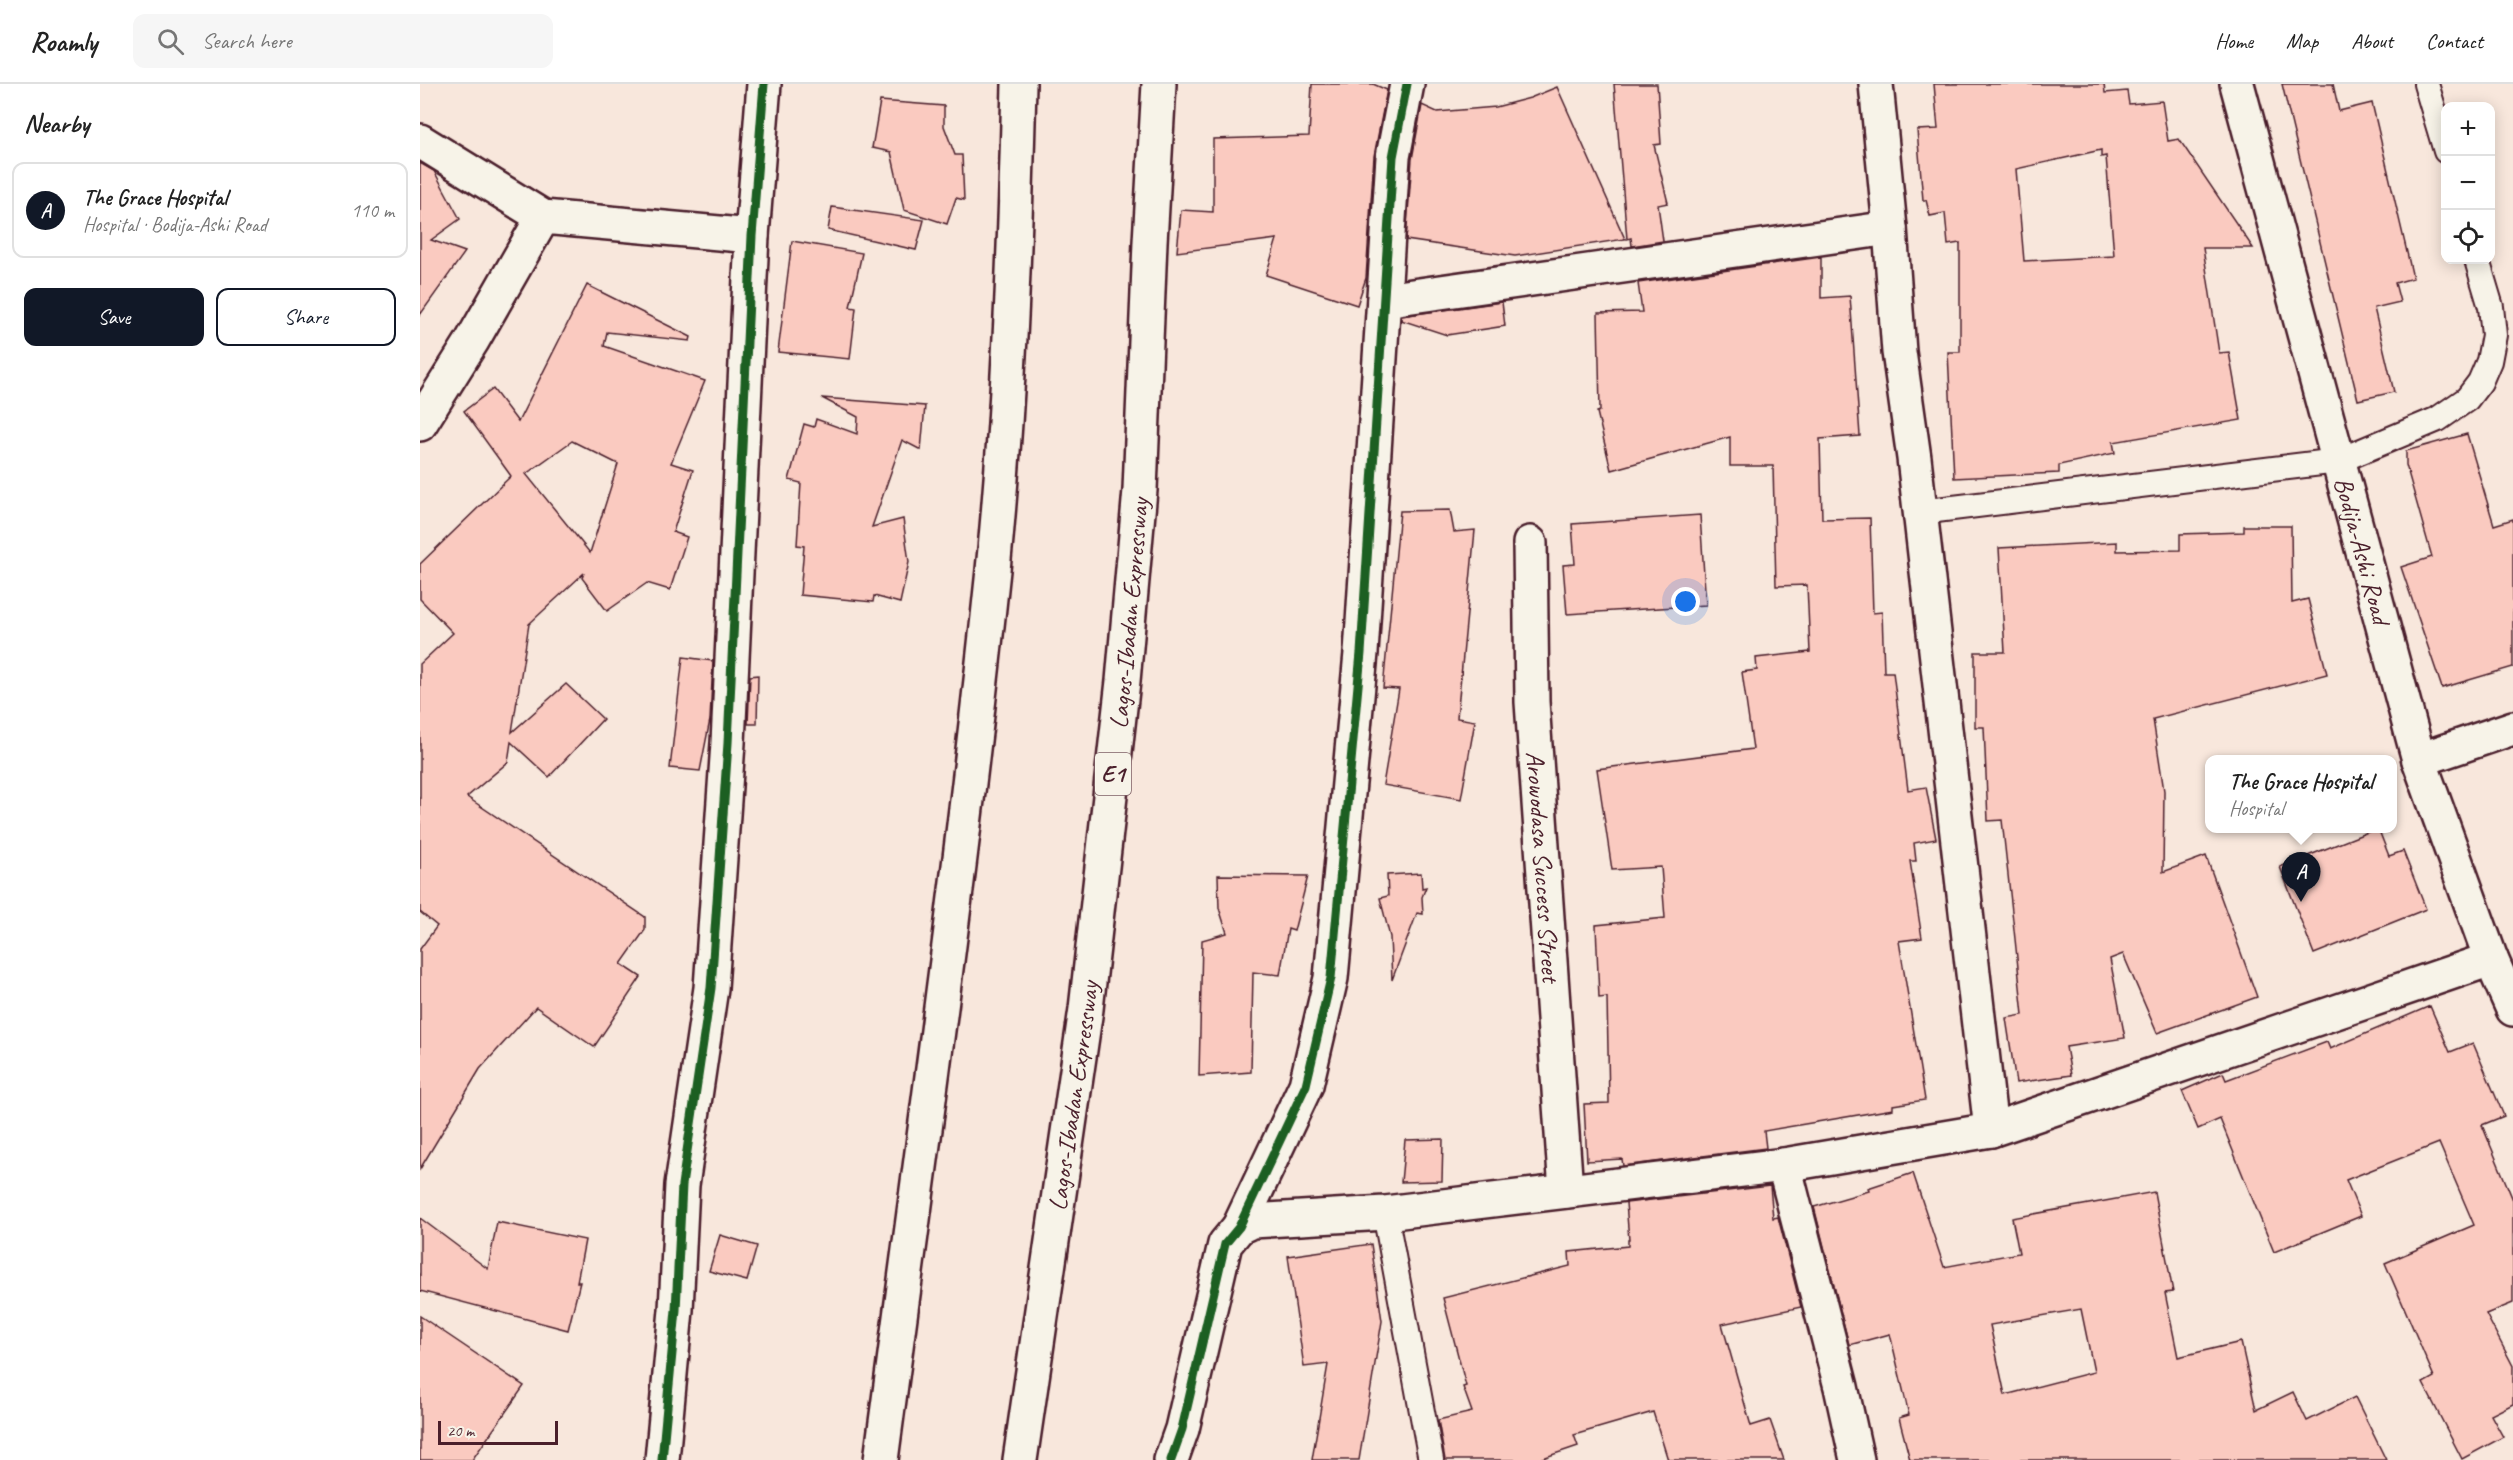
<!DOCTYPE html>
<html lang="en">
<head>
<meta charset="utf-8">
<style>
  body { margin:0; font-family:Caveat,sans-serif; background:#f6f6f6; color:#222 }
  .controls { position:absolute; right:18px; top:18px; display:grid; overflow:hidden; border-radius:12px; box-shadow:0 3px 15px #0003 }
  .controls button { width:54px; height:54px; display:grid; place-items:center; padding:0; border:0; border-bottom:2px solid #e0e0e0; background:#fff; color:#222; font:30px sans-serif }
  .scale { position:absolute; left:18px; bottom:15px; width:120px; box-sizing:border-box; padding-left:6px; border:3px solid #4a1f2b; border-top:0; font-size:16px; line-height:21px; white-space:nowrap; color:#4a1f2b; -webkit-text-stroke:4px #f7f3e8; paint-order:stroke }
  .you { position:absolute; left:1266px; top:518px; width:21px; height:21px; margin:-15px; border:4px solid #fff; border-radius:50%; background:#1a73e8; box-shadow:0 0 0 9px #1a73e833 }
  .badge { display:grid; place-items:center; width:39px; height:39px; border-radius:50%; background:#111827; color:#fff; font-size:20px; font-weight:700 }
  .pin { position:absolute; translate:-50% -50px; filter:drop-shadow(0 2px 3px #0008) }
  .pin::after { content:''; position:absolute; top:32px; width:21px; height:18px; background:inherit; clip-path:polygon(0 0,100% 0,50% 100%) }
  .popup { position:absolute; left:1785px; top:671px; width:192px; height:78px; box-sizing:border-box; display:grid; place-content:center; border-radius:12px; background:#fff; filter:drop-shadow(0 2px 4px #0005); font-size:20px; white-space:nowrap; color:#767676 }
  .popup b { font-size:22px; color:#222 }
  .popup::after { content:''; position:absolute; left:50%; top:100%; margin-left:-12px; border:12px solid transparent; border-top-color:#fff }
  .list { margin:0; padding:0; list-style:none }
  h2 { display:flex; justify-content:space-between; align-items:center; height:78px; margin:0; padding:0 24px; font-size:26px }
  h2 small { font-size:20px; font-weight:400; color:#767676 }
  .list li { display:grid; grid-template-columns:39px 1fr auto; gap:18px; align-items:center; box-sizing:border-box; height:96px; margin:0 12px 12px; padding:0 12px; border:2px solid #e0e0e0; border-radius:12px }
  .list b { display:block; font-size:22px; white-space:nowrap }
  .list p { margin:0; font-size:20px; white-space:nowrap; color:#767676 }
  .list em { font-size:20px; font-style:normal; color:#767676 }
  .actions { display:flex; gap:12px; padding:18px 24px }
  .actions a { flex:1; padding:14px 0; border:2px solid #111827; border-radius:12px; text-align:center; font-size:21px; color:#111827 }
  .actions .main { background:#111827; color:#fff }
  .icon { flex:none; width:33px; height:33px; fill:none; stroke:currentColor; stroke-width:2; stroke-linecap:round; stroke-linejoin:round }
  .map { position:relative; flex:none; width:2093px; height:1376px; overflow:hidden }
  header { display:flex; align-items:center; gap:36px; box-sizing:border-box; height:84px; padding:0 30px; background:#fff; border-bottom:2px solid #e0e0e0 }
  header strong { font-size:28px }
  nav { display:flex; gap:33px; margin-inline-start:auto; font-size:21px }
  .search { width:420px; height:54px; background:#f6f6f6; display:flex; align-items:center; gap:15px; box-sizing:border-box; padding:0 21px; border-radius:12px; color:#767676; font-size:22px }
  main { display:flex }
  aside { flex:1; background:#fff }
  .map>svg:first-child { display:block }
  .building { fill:#facac0; stroke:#4a1f2b; stroke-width:1.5; fill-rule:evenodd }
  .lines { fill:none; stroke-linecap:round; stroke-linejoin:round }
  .service-casing { stroke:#4a1f2b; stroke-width:28 }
  .minor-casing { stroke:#4a1f2b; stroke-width:38 }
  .tertiary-casing { stroke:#4a1f2b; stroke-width:38 }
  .motorway-casing { stroke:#4a1f2b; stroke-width:38 }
  .service { stroke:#f7f3e8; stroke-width:24 }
  .minor { stroke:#f7f3e8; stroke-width:33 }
  .tertiary { stroke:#f7f3e8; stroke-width:33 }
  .motorway { stroke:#f7f3e8; stroke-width:33 }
  .cycleway-casing { stroke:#f7f3e8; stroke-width:13 }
  .cycleway { stroke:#1b5e20; stroke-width:9 }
  .labels { text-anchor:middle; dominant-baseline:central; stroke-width:4.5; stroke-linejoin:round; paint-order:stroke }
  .shield { fill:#f7f3e8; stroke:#7e5f64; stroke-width:1.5 }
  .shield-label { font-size:24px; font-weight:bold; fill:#4a1f2b }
  .street-label { font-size:26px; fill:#4a1f2b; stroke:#f7f3e8 }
</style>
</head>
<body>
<header>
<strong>Roamly</strong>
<div class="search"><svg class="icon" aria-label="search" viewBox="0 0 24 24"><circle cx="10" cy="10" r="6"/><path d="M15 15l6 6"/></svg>Search here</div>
<nav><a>Home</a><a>Map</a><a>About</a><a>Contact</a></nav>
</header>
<main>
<aside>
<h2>Nearby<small></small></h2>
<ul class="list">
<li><span class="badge">A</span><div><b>The Grace Hospital</b><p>Hospital · Bodija-Ashi Road</p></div><em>110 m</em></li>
</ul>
<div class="actions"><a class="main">Save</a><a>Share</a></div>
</aside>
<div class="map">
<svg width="2093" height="1376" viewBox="0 0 2093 1376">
  <rect width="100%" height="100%" fill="#f8e7dc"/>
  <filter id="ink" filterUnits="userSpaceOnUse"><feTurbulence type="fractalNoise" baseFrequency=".0167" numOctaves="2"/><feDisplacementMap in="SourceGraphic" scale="12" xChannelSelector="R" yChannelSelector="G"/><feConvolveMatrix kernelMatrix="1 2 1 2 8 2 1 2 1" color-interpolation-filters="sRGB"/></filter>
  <g filter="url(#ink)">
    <g class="building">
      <path d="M892,0H953L967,6L954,72L946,194L937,221L846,191L857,155L757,168L761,126L793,128V55L889,52Z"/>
      <path d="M1194,0H1237L1241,60L1234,61L1248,119L1238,121L1243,157L1212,162L1211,154L1207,155Z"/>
      <path d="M1514,0H1684L1685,9L1707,7L1709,20L1742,17L1748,57L1759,55L1833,164H1783L1799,269L1809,268L1821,336L1693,358L1695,369L1639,381V389L1534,394L1528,268H1540V159L1528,161L1525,129L1510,132L1506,116H1503L1497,46L1518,45ZM1681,66V73L1686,72L1694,172L1604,177L1596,85Z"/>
      <path d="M1862,0H1913L1919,27L1952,19L1993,194L1975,199L1980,218L1954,224L1974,308L1938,316Z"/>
      <path d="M1137,3L1205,155L1095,172L986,156L992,75L1002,21L1017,28L1076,23L1110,14Z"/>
      <path d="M460,17L524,22V42L535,71H542L544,116L536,114L527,140L484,126L471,68L452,64Z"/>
      <path d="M0,79L14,87L40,135L11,156L45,168L0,231Z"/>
      <path d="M412,123L504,136L496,166L408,146Z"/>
      <path d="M372,157L442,169L430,223L436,224L430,275L358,268Z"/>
      <path d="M1401,173V214L1430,212L1440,352L1400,355L1402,435L1450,434L1453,529L1462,528L1464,588H1473L1488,706L1506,703L1516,755L1494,759L1496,777H1490L1502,854L1479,857L1505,1016L1473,1021V1025L1344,1047L1346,1064L1203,1082L1202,1075L1167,1077L1164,1020L1189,1019L1187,913L1179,914L1176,841L1245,834L1241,783L1192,786L1177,685L1333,665L1322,588L1337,586L1336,574L1390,568L1387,501L1356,502L1353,382H1310V353L1191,386L1177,328L1180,327L1178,229L1222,228L1218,199Z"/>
      <path d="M167,201L271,253L270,257L187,248L184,262L285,297L251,379L273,386L253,448L267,453L250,506L227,499L187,527L162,494L164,489L109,540L92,648L146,600L183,635L129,693L91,658L88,678L47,713L225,833V846L201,880L221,893L174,963L116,923L60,985L0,1085V865L17,842L0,828V580L33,549L0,515V480L91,392L44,327L73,305L98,338ZM152,357L198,380L170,469L106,390Z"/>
      <path d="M1082,218L1085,242L1027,251L981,236V232Z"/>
      <path d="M402,314L505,322L501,366L482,356L452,443L483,435L489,478L480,519L454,512L453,518L380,511L384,462L377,461L381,399L369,396L384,340L394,343L396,335L437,350L438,333Z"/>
      <path d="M2047,350L2074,441L2093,435V583L2022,604L1981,483L2012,473L1986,381V367Z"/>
      <path d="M1030,426L1034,448L1055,446L1037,634L1055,637L1041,715L963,701L979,605L963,604L980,427Z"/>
      <path d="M1280,431L1286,521L1147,530L1143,481L1155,480L1152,440Z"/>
      <path d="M1824,442H1871L1872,519L1888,515L1907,590L1733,635L1744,707L1743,788L1786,772L1837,913L1737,949L1703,870L1690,875L1705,954L1646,963L1651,991L1596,999L1586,934L1603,931L1595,855L1582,736L1568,737L1564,643H1555V568H1585L1579,464L1697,458V467L1760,466V450L1824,448Z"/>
      <path d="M263,573L293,577L290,636L280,687L250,684Z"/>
      <path d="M338,591L337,640H328L330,592Z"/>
      <path d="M1958,744L1969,772L1983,767L2006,825L1894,870L1860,783Z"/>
      <path d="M1001,789L1002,804L1006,803L1002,813L1003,830L997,829L972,896L970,853L960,814L968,812L967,791Z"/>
      <path d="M798,791L888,792L874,847L868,845L860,891L833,888L831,988L779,992L782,856L807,849L799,824Z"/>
      <path d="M2010,922L2030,968L2053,959L2084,1032L2062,1041L2093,1116V1219L2066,1230L2093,1282V1320L2071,1331L2083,1353L2042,1375L2003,1299L2014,1293L1965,1179L2054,1141L2019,1059L1926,1096L1941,1132L1854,1168L1800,1035L1778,1045L1762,1007L1803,989L1806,996L1907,958L1910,965Z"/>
      <path d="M1023,1055L1022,1097L981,1098L985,1056Z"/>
      <path d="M1493,1089L1524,1183L1599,1169L1592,1134L1734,1108L1753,1208L1745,1209L1758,1273L1821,1258L1836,1326L1873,1308L1887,1337L1935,1313L1966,1376H1490L1479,1334L1489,1331L1470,1250L1429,1261L1394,1123L1449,1107L1448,1104ZM1661,1225L1674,1288L1585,1311L1570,1241Z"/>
      <path d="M1350,1102L1353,1134L1358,1133L1381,1223L1302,1240L1331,1342L1350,1336L1364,1376H1248L1233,1328L1154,1351L1158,1362L1117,1376H1025L1018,1336L1052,1328L1043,1303L1046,1302L1023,1214L1150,1182L1149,1168L1208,1162V1156H1209L1206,1119Z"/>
      <path d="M0,1134L68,1185L77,1138L165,1156L157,1198H160L148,1246L0,1207Z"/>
      <path d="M300,1151L337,1162L327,1197L289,1187Z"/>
      <path d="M951,1160L962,1237L939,1376H892L908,1280L884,1283L868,1172Z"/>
      <path d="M0,1232L104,1302L52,1376H0Z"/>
    </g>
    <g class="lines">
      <g class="service-casing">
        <g id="service">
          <path d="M2006,0L2026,67"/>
          <path d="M1500,428L1918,377L2018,335L2047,315L2060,298L2069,277L2074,251L2071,223L2057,176"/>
          <path d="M965,1129L1011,1376"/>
        </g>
      </g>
      <g class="minor-casing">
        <g id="minor">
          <path d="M1456,0L1470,144L1479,268L1494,374L1571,1046"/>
          <path d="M0,57L123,133L332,152"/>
          <path d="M964,216L1470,144"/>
          <path d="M0,340L52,257L123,133"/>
          <path id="s1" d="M1110,459L1112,618L1146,1107"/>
          <path d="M1999,676L2093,644"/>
          <path d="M1364,1081L1421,1303L1437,1376"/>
          <path d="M819,1143L832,1137L965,1129L1364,1081L1571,1046L2071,875"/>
          <path d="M242,1376L256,1226L262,1101L291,904L308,659L332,152L344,0"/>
          <path d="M751,1376L762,1345L805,1160L819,1143L886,1001L911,894L941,569L973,73L987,0"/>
        </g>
      </g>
      <g class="tertiary-casing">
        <g id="tertiary">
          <path id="s2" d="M1817,0L1999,676L2071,875L2093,925"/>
        </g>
      </g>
      <g class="motorway-casing">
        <g id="motorway">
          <path d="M461,1376C500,1080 542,783 573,486C589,325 595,162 599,0"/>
          <path id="s3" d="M600,1376L666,925L703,597L720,406L730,158L739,0"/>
        </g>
      </g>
      <use href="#service" class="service"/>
      <use href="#minor" class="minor"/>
      <use href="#tertiary" class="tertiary"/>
      <use href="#motorway" class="motorway"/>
      <g class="cycleway-casing">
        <g id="cycleway">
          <path d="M242,1376L256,1226L262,1101L291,904L308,659L332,152L344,0"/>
          <path d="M751,1376L762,1345L805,1160L819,1143L886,1001L911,894L941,569L973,73L987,0"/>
        </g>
      </g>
      <use href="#cycleway" class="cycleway"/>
    </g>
  </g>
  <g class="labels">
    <rect class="shield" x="675" y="669" width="36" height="42" rx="4.5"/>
    <g class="shield-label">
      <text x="693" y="690">E1</text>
    </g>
    <g class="street-label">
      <text stroke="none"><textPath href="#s2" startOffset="483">Bodija-Ashi Road</textPath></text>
      <text stroke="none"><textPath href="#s3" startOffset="854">Lagos-Ibadan Expressway</textPath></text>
      <text stroke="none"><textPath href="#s1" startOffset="324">Arowodasa Success Street</textPath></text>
      <text stroke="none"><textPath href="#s3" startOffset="368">Lagos-Ibadan Expressway</textPath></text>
    </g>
  </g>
</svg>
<div class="controls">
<button>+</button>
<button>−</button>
<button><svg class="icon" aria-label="locate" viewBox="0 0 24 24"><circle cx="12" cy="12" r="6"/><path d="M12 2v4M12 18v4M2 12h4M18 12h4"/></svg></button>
</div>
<div class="scale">20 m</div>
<div class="you"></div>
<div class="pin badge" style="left:1881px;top:818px">A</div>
<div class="popup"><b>The Grace Hospital</b>Hospital</div>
</div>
</main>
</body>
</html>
